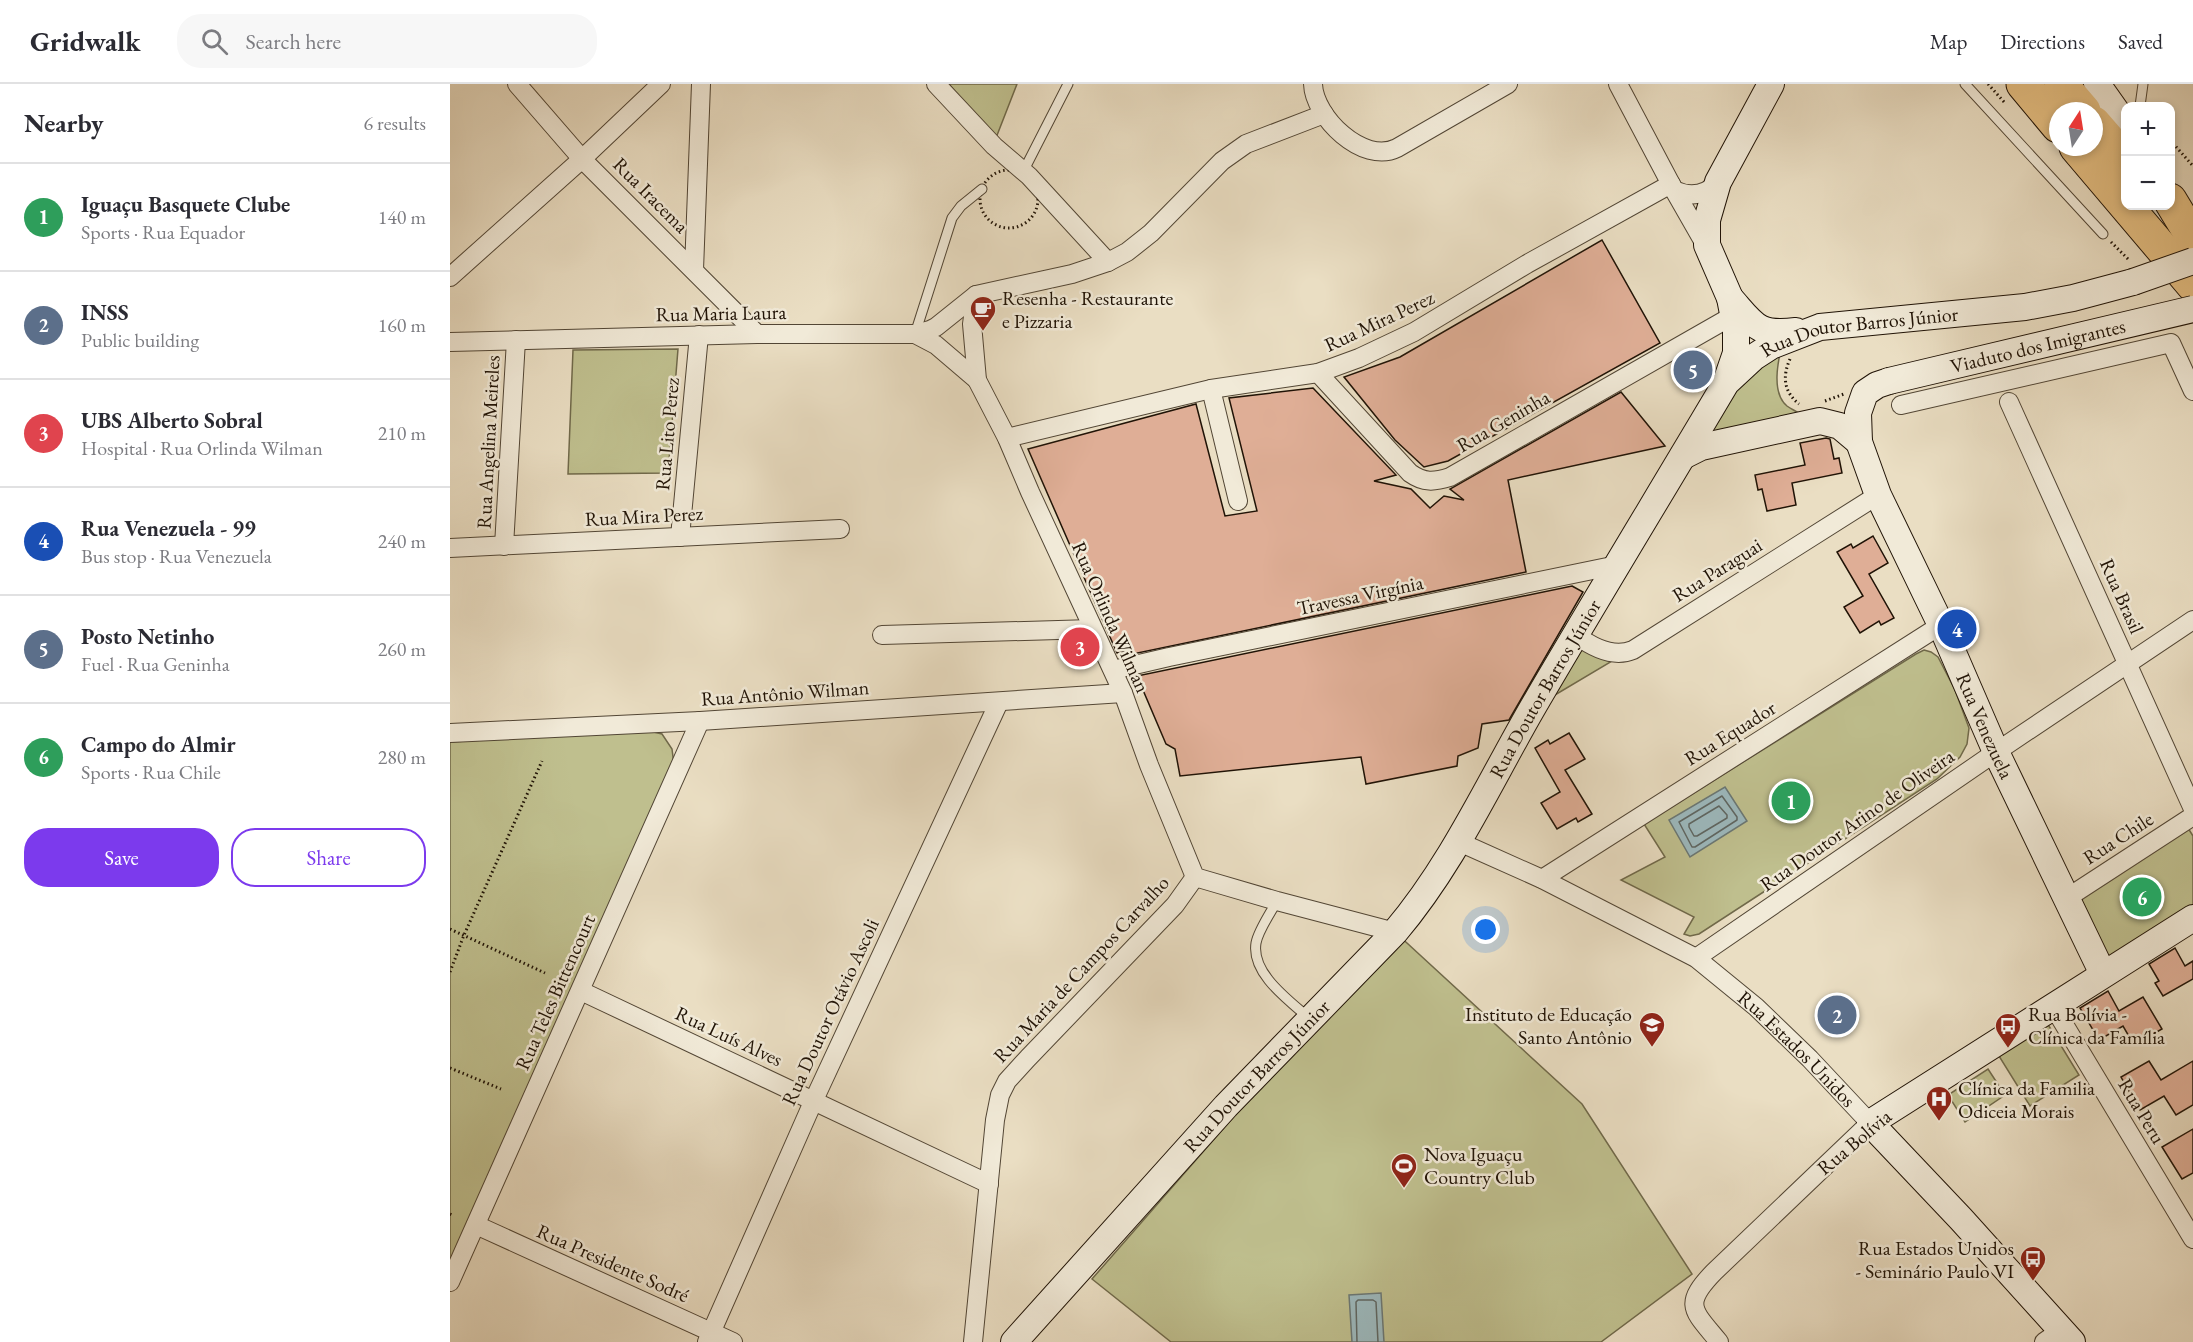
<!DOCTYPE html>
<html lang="en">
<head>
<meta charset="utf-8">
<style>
  body { margin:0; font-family:"EB Garamond",serif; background:#f7f7f7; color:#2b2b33 }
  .controls { position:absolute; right:18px; top:18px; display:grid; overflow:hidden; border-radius:12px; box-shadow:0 3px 9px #0003 }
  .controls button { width:54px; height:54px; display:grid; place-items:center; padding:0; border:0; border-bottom:2px solid #e1e1e2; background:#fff; color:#2b2b33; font:30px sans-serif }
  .compass { position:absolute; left:1599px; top:18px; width:54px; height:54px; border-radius:50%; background:#fff; box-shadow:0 3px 9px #0003; rotate:12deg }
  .you { position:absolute; left:1036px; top:846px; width:21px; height:21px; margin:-15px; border:4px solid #fff; border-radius:50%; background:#1a73e8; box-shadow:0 0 0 9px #1a73e833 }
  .badge { display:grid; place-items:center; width:39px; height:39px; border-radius:50%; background:#7c3aed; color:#fff; font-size:20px; font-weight:700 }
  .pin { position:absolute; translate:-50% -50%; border:3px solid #fff; box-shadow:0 2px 6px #0006 }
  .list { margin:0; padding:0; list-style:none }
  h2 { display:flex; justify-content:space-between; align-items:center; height:78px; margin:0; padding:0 24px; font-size:26px }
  h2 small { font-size:20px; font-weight:400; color:#7c7c81 }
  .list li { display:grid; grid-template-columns:39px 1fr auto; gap:18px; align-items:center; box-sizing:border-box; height:108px; padding:0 24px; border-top:2px solid #e1e1e2 }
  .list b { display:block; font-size:22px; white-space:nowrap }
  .list p { margin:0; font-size:20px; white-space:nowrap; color:#7c7c81 }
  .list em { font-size:20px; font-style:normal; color:#7c7c81 }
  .actions { display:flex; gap:12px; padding:18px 24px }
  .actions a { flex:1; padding:14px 0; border:2px solid #7c3aed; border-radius:24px; text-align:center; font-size:21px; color:#7c3aed }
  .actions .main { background:#7c3aed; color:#fff }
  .icon { flex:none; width:33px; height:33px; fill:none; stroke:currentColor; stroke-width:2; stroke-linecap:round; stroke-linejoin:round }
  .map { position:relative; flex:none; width:1743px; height:1258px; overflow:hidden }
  header { display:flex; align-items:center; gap:36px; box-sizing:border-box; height:84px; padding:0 30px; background:#fff; border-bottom:2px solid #e1e1e2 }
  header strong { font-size:28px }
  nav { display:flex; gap:33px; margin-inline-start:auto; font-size:21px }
  .search { width:420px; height:54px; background:#f7f7f7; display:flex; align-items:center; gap:15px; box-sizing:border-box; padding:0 21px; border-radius:24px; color:#7c7c81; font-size:22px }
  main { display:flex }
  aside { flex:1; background:#fff }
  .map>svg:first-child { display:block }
  .green { fill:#bfbf8e; stroke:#70694a; stroke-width:1.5 }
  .water { fill:#9cb9be; stroke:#6a7774; stroke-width:1.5 }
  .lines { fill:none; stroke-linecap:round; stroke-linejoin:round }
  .shore { stroke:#5e6662; stroke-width:1.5 }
  .building { fill:#dfae96; stroke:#201306; stroke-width:1.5 }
  .lane-casing { stroke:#524635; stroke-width:11 }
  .street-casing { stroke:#524635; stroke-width:20 }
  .secondary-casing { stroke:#201306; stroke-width:28 }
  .highway-casing { stroke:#201306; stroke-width:35 }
  .path { stroke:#201306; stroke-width:3; stroke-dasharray:1.5 3; stroke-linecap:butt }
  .lane { stroke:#f1ead8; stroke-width:9 }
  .street { stroke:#f1ead8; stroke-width:18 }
  .secondary { stroke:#f1ead8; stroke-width:26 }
  .highway { stroke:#e5bf82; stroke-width:33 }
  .secondary-bridge-casing { stroke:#201306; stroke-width:28; stroke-linecap:butt }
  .secondary-bridge { stroke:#f1ead8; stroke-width:26 }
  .labels { text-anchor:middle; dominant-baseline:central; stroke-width:5; stroke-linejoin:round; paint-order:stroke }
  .street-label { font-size:20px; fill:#201306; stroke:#f1ead8 }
  .poi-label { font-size:20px; fill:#201306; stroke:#f1ead8; text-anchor:start }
</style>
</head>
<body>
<header>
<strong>Gridwalk</strong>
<div class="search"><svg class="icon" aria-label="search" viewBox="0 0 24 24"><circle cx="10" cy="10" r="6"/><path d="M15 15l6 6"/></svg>Search here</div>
<nav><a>Map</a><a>Directions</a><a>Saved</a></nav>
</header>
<main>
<aside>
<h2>Nearby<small>6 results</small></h2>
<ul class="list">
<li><span class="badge" style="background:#2e9e5b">1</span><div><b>Iguaçu Basquete Clube</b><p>Sports · Rua Equador</p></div><em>140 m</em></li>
<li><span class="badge" style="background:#5c6f8a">2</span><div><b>INSS</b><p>Public building</p></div><em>160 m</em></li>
<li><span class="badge" style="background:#e0444e">3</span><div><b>UBS Alberto Sobral</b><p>Hospital · Rua Orlinda Wilman</p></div><em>210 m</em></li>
<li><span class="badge" style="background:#1a4fb4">4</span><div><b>Rua Venezuela - 99</b><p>Bus stop · Rua Venezuela</p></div><em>240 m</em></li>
<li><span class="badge" style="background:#5c6f8a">5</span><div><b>Posto Netinho</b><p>Fuel · Rua Geninha</p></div><em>260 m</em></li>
<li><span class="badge" style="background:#2e9e5b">6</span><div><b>Campo do Almir</b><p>Sports · Rua Chile</p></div><em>280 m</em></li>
</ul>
<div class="actions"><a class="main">Save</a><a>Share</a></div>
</aside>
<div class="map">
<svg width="1743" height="1258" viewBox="0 0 1743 1258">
  <rect width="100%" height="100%" fill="#eadec3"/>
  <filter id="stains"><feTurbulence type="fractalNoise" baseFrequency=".00333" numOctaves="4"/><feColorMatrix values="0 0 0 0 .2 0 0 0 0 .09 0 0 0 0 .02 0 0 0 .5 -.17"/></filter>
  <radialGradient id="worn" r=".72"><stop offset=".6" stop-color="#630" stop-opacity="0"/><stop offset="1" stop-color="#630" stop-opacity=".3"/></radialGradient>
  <g class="green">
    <path d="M499,0H567L544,59Z"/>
    <path d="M1332,260C1328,277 1321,309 1337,322C1341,325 1346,327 1350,330L1245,358L1283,296Z"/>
    <path d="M228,265L218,389L118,390L123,266Z"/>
    <path d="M1126,551L1174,570L1083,624Z"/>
    <path d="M1474,566L1481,568L1488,573L1505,606L1519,644L1517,660L1510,673L1487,695L1249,850L1240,852L1234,850L1244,833L1171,796L1215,773L1194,740L1466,570Z"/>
    <path d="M195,646L212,650L222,665L224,681L0,1179V658Z"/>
    <path d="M1738,744L1743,752V823L1658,879L1626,818Z"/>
    <path d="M945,848L1132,1020L1242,1190L1151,1258H721L642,1195Z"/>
    <path d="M1594,934L1629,991L1580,1022L1544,964Z"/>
    <path d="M1538,985L1555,1011L1515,1038L1498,1011Z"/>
  </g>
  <g class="water">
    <path d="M1275,703L1297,737L1240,773L1219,736Z"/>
    <path d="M931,1209L934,1258H902L899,1211Z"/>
  </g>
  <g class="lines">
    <g class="shore">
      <path d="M1272,712L1287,733V736L1245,763H1242L1229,738Z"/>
      <path d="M1269,722L1277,731V734L1247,752H1244L1239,743V740Z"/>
      <path d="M907,1258L906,1218L908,1216H923L926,1218L928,1258"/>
    </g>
  </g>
  <g class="building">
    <path d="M1152,156L1210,259L998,377L974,383L945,356L894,293L950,273Z"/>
    <path d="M863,304L946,391L924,397L961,405L980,424L994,412L1014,416L1000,405L1171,308L1215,362L1058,396L1076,488L678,571L676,567L667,569L578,365L746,320L775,432L807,427L779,314Z"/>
    <path d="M1376,354L1380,355L1384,375L1389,374L1392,389L1342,399L1346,421L1317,427L1312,405L1308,406L1305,391L1355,381L1350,359Z"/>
    <path d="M1423,452L1438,479L1419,490L1444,534L1431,541L1429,537L1410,549L1394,523L1413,512L1387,468L1401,460L1403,464Z"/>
    <path d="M1122,502L1133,508L1059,636L1032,640L1028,664L1008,672L1007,682L916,700L911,673L730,692L725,665L716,660L687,592Z"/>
    <path d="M1119,649L1135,675L1115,686L1142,730L1128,738L1126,734L1107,745L1091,719L1110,708L1085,664L1098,656L1100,660Z"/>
    <path d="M1725,864L1735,882L1743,877V895L1713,912L1705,899L1709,897L1699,880Z"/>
    <path d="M1658,907L1669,927L1693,913L1712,945L1684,961L1673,942L1649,956L1630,924Z"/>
    <path d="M1699,977L1711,996L1743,977V1021L1726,1031L1714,1012L1690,1026L1671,993Z"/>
    <path d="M1743,1045V1089L1732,1095L1712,1063Z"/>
  </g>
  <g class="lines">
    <g class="lane-casing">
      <g id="lane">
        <path d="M1515,0L1653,150"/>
        <path d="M1690,22L1693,0"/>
        <path d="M573,88L618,0"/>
        <path d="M465,250L502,134L511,122L532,105"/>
        <path d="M827,817C821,828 808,847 806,859C801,890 840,917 860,935"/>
      </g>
    </g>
    <g class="street-casing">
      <g id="street">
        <path d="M67,0L132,75L307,250"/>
        <path d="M486,0L544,62L579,92L658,178"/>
        <path d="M863,0C864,33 913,81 947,64L1058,0"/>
        <path d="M1168,0L1224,106L1256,162"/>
        <path d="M1224,106C1241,114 1256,111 1268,98"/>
        <path d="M244,186L251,0"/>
        <path d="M0,193L132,75L211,0"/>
        <path d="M526,211L522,240L527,296L557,354L580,408L673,609L699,681L745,793L827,817L945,848"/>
        <path d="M465,250L480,246L486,243L526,211L622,190L658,178L677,168L701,149L772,77L796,60L874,30"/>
        <path d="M0,258L307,250H465L486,261L527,296"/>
        <path d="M868,289L960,389C974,399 984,398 1000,393L1284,231"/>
        <path d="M761,305L788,417"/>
        <path d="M1559,318L1743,725"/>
        <path d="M1451,321L1721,259L1743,307"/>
        <path d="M557,354L761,305L868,289L909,274L964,248L1077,180L1221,100"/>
        <path d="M230,453L249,251"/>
        <path d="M54,462L66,256"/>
        <path d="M0,464L390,445"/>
        <path d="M432,551L642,545"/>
        <path d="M1126,551C1142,563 1164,574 1183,566L1428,411"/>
        <path d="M663,586L719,573L1167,481"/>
        <path d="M0,649L250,637L673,609"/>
        <path id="s1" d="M1007,757L1092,795L1246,874L1306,923L1360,975L1420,1039L1264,1188C1232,1221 1243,1226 1269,1258"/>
        <path d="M1092,795L1491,541"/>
        <path d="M1617,814L1743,732"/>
        <path d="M1246,874L1546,668L1743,536"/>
        <path d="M131,907L539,1100"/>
        <path d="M1603,922L1743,1155"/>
        <path d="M26,1141L283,1258"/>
        <path d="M0,1198L250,637"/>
        <path d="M257,1258L363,1018L549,618"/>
        <path d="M523,1258L545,1036L550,1011L557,997L578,974L725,821L745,793"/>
        <path d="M1594,1258L1611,1246"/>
      </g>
    </g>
    <g class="secondary-casing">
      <g id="secondary">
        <path d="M1647,0L1676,41"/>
        <path d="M1280,214C1304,241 1307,252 1346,247"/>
        <path id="s2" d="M1439,297L1427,301L1415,309L1408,329L1409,358L1428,411L1491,541L1546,668L1653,890"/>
        <path d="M1276,298L1286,269V245L1280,214L1257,161V136L1268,98L1321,0"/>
        <path d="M1233,372L1251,363L1370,337L1390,342L1409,358"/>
        <path id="s3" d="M564,1258L776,1022L945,848C1002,781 1039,699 1083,623C1146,515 1212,407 1276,299L1304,273L1321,262L1370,243L1575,223L1623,214L1683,198"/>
        <path d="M1622,1258L1511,1135L1420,1039L1743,834"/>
      </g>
    </g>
    <g class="highway-casing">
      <g id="highway">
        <path d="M1573,0L1608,42"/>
        <path d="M1611,0L1634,27"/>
        <path d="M1644,39L1676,76"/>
        <path d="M1626,63L1743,201"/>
        <path d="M1720,116L1743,154"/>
      </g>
    </g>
    <g class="path">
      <path d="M1538,0L1555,19"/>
      <path d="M1720,56L1743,82"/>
      <circle cx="559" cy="115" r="29"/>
      <path d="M1661,158L1680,177"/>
      <path d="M1340,275C1332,293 1334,308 1349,320"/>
      <path d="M1375,317L1394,310"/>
      <path d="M0,845L95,889"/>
      <path d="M0,888L14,851L92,677"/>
      <path d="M0,984L51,1005"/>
      <path d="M0,1130L2,1131"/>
    </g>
    <use href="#lane" class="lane"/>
    <use href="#street" class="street"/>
    <use href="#secondary" class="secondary"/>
    <use href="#highway" class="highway"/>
    <g class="secondary-bridge-casing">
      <g id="secondary-bridge">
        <path d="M1683,198L1743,177"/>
        <path id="s4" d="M1439,297L1743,225"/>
      </g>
    </g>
    <use href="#secondary-bridge" class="secondary-bridge"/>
  </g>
  <defs>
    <g id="cafe-pin" transform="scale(1.35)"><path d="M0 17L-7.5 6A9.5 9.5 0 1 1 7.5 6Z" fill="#8f2418" stroke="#f1ead8"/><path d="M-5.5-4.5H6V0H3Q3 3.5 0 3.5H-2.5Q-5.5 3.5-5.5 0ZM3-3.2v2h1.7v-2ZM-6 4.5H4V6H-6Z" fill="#fff"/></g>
    <g id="school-pin" transform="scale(1.35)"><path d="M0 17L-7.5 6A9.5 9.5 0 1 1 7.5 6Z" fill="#8f2418" stroke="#f1ead8"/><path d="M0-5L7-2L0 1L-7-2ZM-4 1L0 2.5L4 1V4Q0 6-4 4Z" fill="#fff"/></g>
    <g id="bus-pin" transform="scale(1.35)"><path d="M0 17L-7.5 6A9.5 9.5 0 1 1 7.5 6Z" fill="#8f2418" stroke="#f1ead8"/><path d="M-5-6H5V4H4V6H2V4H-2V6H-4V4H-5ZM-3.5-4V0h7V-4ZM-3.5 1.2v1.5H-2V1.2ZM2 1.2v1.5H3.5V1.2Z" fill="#fff"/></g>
    <g id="hospital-pin" transform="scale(1.35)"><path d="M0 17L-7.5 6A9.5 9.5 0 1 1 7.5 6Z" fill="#8f2418" stroke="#f1ead8"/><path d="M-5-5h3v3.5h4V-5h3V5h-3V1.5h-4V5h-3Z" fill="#fff"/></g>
    <g id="stadium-pin" transform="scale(1.35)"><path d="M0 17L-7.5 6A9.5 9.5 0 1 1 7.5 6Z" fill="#8f2418" stroke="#f1ead8"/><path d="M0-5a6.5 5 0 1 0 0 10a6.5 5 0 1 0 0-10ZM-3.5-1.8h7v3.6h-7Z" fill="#fff"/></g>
  </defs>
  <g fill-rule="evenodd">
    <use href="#cafe-pin" x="533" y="225"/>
    <use href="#school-pin" x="1202" y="941"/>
    <use href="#bus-pin" x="1558" y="942"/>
    <use href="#hospital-pin" x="1489" y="1015"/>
    <use href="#stadium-pin" x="954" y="1082"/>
    <use href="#bus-pin" x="1583" y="1175"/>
  </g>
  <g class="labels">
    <g class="street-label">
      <text transform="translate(201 111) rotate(45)">Rua Iracema</text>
      <text transform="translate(271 229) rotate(-1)">Rua Maria Laura</text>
      <text transform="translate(929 237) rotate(-25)">Rua Mira Perez</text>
      <text stroke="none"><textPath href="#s3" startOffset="1350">Rua Doutor Barros Júnior</textPath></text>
      <text stroke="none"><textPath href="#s4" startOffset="153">Viaduto dos Imigrantes</textPath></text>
      <text transform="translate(1053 337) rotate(-30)">Rua Geninha</text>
      <text transform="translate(217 350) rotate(-85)">Rua Lito Perez</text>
      <text transform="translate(38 358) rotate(-87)">Rua Angelina Meireles</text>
      <text transform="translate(194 432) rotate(-3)">Rua Mira Perez</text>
      <text transform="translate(1267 486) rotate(-32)">Rua Paraguai</text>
      <text transform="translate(910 511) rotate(-12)">Travessa Virgínia</text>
      <text transform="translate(1672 512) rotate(66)">Rua Brasil</text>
      <text transform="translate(661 533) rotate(66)">Rua Orlinda Wilman</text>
      <text stroke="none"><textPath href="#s3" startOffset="846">Rua Doutor Barros Júnior</textPath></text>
      <text transform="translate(335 609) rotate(-4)">Rua Antônio Wilman</text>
      <text stroke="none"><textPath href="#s2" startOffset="388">Rua Venezuela</textPath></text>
      <text transform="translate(1280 649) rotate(-32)">Rua Equador</text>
      <text transform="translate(1407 736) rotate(-35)">Rua Doutor Arino de Oliveira</text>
      <text transform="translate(1668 754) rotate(-33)">Rua Chile</text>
      <text transform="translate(631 885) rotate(-47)">Rua Maria de Campos Carvalho</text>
      <text transform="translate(105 908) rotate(-66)">Rua Teles Bittencourt</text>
      <text transform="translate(380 928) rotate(-65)">Rua Doutor Otávio Ascoli</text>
      <text transform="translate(279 952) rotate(25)">Rua Luís Alves</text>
      <text stroke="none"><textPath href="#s1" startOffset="402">Rua Estados Unidos</textPath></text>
      <text stroke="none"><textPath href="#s3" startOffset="360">Rua Doutor Barros Júnior</textPath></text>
      <text transform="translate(1692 1027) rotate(59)">Rua Peru</text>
      <text transform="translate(1404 1058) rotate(-40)">Rua Bolívia</text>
      <text transform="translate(163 1179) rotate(24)">Rua Presidente Sodré</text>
    </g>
    <g class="poi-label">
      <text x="552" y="214">Resenha - Restaurante<tspan x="552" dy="23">e Pizzaria</tspan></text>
      <text x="1182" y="930" text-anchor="end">Instituto de Educação<tspan x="1182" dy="23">Santo Antônio</tspan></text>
      <text x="1578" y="930">Rua Bolívia -<tspan x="1578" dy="23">Clínica da Família</tspan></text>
      <text x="1508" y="1004">Clínica da Familia<tspan x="1508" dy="23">Odiceia Morais</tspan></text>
      <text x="974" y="1070">Nova Iguaçu<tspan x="974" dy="23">Country Club</tspan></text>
      <text x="1564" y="1164" text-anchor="end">Rua Estados Unidos<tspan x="1564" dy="23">- Seminário Paulo VI</tspan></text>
    </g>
  </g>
  <rect width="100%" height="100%" filter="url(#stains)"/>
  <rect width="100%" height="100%" fill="url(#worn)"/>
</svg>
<div class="controls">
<button>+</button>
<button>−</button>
</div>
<svg class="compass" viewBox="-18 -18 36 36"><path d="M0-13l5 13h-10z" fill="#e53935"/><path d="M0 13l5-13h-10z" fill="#7c7c81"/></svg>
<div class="you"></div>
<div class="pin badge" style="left:1341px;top:717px;background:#2e9e5b">1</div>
<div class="pin badge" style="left:1387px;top:931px;background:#5c6f8a">2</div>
<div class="pin badge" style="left:630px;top:563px;background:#e0444e">3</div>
<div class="pin badge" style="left:1507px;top:545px;background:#1a4fb4">4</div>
<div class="pin badge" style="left:1243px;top:286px;background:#5c6f8a">5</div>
<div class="pin badge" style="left:1692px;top:813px;background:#2e9e5b">6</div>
</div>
</main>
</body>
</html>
